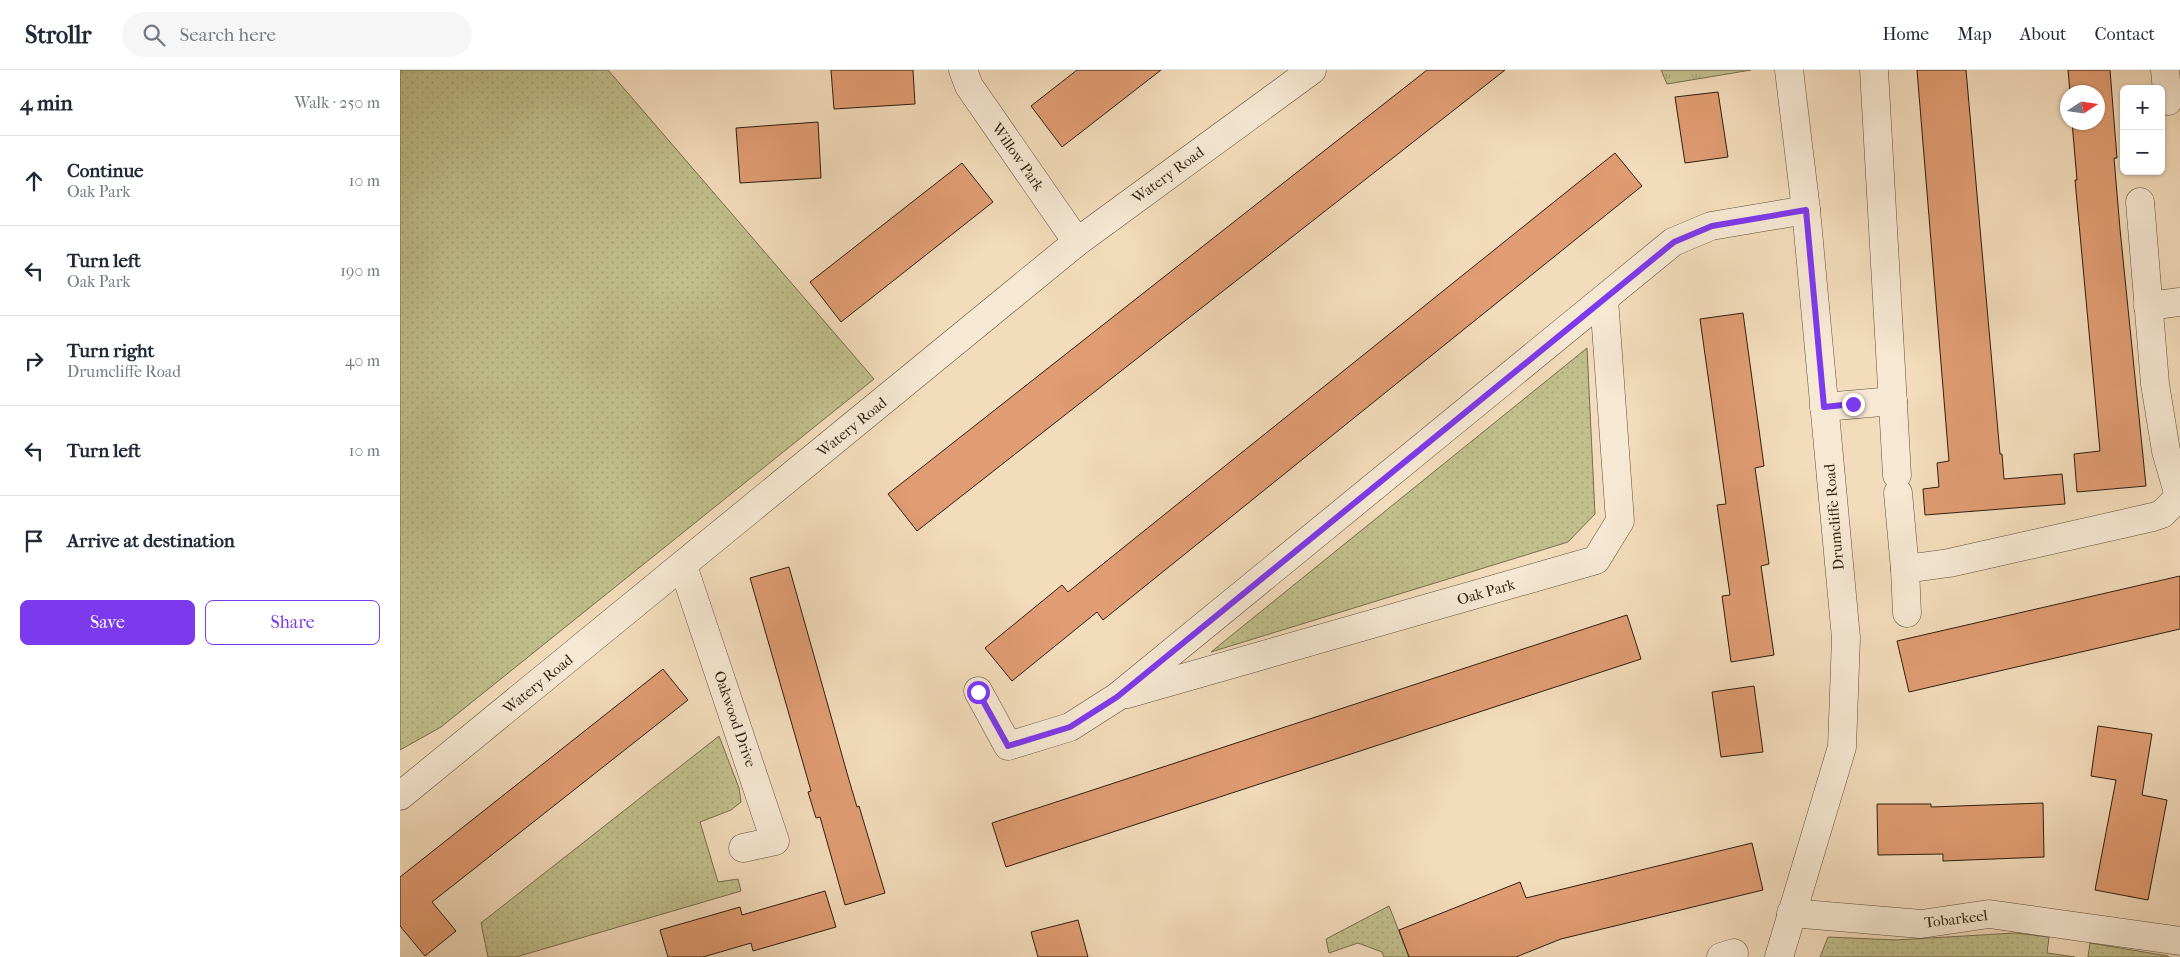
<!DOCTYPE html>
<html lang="en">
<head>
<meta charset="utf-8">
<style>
  body { margin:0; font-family:"IM FELL French Canon",serif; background:#f6f6f7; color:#1f2937 }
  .controls { position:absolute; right:15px; top:15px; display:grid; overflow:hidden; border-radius:8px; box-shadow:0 1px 4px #0004 }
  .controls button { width:45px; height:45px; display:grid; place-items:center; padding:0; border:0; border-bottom:1px solid #e0e1e3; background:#fff; color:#1f2937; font:25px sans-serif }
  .compass { position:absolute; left:1660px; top:15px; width:45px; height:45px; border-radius:50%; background:#fff; box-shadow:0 1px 4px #0004; rotate:78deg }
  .stop { position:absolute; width:15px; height:15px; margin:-11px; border:4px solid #7c3aed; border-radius:50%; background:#fff }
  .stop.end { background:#7c3aed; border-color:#fff; box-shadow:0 1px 5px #0008 }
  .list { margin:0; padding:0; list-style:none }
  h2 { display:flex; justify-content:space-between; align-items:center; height:65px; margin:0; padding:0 20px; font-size:21px }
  h2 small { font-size:16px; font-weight:400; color:#747a83 }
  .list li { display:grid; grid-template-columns:32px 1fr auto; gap:15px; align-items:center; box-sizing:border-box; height:90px; padding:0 20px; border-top:1px solid #e0e1e3 }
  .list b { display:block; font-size:19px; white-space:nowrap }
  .list p { margin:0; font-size:16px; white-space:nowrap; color:#747a83 }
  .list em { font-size:16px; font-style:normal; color:#747a83 }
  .actions { display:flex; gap:10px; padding:15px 20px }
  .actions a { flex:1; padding:11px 0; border:1px solid #7c3aed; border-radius:8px; text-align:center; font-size:18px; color:#7c3aed }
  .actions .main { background:#7c3aed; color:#fff }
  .icon { flex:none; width:28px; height:28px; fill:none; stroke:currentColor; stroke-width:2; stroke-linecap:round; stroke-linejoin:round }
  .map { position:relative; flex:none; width:1780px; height:887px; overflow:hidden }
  header { display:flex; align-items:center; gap:30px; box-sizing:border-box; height:70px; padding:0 25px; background:#fff; border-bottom:1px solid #e0e1e3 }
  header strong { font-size:24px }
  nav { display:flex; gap:28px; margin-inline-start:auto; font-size:18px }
  .search { width:350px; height:45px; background:#f6f6f7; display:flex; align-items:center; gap:12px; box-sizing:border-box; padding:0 18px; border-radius:28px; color:#747a83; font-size:19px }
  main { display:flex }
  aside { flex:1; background:#fff }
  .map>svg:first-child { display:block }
  .grass { fill:url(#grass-dots); stroke:#786e4e }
  .park { fill:url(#park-tufts); stroke:#786e4e }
  .building { fill:#e09c72; stroke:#2e1e0f }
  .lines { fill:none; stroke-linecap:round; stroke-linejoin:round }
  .minor-casing { stroke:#5f4e3a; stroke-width:29 }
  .tertiary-casing { stroke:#5f4e3a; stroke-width:29 }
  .minor { stroke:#f7e8d3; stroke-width:28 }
  .tertiary { stroke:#f7e8d3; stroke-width:28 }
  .route { stroke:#7c3aed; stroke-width:6 }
  .labels { text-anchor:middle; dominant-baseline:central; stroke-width:4; stroke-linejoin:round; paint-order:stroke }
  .street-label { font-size:15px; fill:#2e1e0f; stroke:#f7e8d3 }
</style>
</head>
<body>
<header>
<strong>Strollr</strong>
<div class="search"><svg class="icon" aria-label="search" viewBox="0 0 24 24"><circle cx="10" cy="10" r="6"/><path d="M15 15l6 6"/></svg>Search here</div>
<nav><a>Home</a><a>Map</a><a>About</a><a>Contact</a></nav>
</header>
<main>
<aside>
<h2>4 min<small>Walk · 250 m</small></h2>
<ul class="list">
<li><svg class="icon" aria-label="ahead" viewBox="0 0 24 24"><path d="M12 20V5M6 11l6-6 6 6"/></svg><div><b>Continue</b><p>Oak Park</p></div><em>10 m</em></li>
<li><svg class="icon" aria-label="left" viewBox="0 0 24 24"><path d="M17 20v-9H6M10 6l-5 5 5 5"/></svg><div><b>Turn left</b><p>Oak Park</p></div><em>190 m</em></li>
<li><svg class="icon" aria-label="right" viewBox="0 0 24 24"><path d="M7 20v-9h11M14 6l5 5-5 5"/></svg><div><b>Turn right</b><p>Drumcliffe Road</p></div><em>40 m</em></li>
<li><svg class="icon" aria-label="left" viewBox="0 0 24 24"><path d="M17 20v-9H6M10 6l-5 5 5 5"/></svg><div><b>Turn left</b></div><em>10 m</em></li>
<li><svg class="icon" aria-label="arrive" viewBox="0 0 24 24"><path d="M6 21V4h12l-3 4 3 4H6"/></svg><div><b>Arrive at destination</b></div></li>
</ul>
<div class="actions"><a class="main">Save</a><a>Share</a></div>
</aside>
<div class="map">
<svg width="1780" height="887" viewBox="0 0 1780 887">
  <defs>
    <pattern id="grass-dots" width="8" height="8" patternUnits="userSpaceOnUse" patternTransform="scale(1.25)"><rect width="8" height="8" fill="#c1bf8c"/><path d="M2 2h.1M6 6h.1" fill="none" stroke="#a6a478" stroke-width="1.8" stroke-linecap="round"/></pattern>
    <pattern id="park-tufts" width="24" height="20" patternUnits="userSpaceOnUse" patternTransform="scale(1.25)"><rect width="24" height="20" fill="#c1bf8c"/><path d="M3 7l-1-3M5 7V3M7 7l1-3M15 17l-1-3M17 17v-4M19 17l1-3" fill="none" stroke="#a6a478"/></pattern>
  </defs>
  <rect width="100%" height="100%" fill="#f3dcbb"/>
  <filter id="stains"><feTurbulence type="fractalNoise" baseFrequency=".004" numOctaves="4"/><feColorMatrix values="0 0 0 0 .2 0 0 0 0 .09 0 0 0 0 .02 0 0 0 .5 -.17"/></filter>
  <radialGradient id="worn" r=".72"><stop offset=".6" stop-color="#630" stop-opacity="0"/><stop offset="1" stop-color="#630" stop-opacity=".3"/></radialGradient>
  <g class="grass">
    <path d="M0,0H208L474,309L41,657L0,680Z"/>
    <path d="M1187,278L1195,444L1168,472L811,582Z"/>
    <path d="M319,666L339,718L341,732L331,740L300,752L318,812L338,809L341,821L116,887H88L81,853Z"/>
    <path d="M989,836L1009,887H984L982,882L958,873L929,883L926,869Z"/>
    <path d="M1615,863L1649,867L1647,883L1675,887H1420L1428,867L1496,870Z"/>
    <path d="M1690,873L1768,886L1769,887H1688Z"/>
  </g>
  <path class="park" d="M1261,0H1351L1267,14Z"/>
  <g class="building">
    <path d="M431,0H513L515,34L434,39Z"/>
    <path d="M677,0H761L662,77L631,36Z"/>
    <path d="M1027,0H1105L517,461L488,424Z"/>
    <path d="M1517,0H1566L1600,384H1602L1604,409L1662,404L1665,434L1525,445L1523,419L1539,417L1537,393L1549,391Z"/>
    <path d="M1668,0H1710L1717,88H1714L1720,159L1746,416L1677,422L1674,384L1700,381L1675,110H1677L1672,52H1698V22H1670Z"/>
    <path d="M1318,22L1328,87L1285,93L1275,27Z"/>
    <path d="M418,52L421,108L340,113L336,58Z"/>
    <path d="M1215,83L1242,116L703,550L697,542L612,611L585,578L662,515L668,522Z"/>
    <path d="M562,93L593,132L441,252L410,212Z"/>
    <path d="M1343,243L1364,396L1355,398L1369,494L1361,496L1374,585L1331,592L1322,526L1330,525L1317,435L1326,434L1300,249Z"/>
    <path d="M389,497L449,710L457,737L459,736L485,823L445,835L420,747L416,748L408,722L411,721L350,508Z"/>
    <path d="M1780,506V559L1509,622L1497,571Z"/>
    <path d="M1227,545L1241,589L606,797L592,753Z"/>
    <path d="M263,599L288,630L32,832L56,861L25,886L0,856V807Z"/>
    <path d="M1354,616L1363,682L1321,687L1312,622Z"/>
    <path d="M1698,656L1752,664L1742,725L1767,730L1748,830L1695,820L1716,710L1691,706Z"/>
    <path d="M1643,733L1644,787L1543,791V784L1478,785L1477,734H1531V737Z"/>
    <path d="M1352,773L1363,820L1161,869L1116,887H1009L999,860L1120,812L1126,828Z"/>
    <path d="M425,821L436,857L353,881L351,873L303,887H268L260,860L340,837L342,845Z"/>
    <path d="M678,850L688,887H638L631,862Z"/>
  </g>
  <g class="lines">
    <g class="minor-casing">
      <g id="minor">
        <path d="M563,0L569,16L677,172"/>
        <path d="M1474,0L1497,405"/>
        <path d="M1765,0L1768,31"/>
        <path d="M1740,132L1755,314L1766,381L1779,426"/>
        <path d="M1748,236L1780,232"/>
        <path d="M1424,337L1493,331"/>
        <path d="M1498,423L1505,499L1549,493L1753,447L1762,444L1780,426"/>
        <path d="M283,496L375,771L343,778"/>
        <path d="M1505,499L1507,543"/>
        <path d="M578,621L608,676L670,657L717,627L1273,172L1311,156L1406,140"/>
        <path d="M727,624L1196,490L1220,451L1204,229"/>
        <path d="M1391,843L1521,854L1589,844L1780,871"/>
        <path d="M1321,887L1334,883"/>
      </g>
    </g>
    <g class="tertiary-casing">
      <g id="tertiary">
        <path d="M0,726L677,172L912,0"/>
        <path d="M1379,887L1442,677L1446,568L1406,140L1389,0"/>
      </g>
    </g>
    <use href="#minor" class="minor"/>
    <use href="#tertiary" class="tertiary"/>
  </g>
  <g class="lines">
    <path class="route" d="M578,622L608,676L670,657L717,627L1274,172L1312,156L1406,140L1424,337L1453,334"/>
  </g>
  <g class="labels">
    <g class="street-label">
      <text transform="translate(618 87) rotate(55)">Willow Park</text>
      <text transform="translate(768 105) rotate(-36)">Watery Road</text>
      <text transform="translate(452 357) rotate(-39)">Watery Road</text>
      <text transform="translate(1434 447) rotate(-95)">Drumcliffe Road</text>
      <text transform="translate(1086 522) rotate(-16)">Oak Park</text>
      <text transform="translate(138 614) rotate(-39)">Watery Road</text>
      <text transform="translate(335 649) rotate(71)">Oakwood Drive</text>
      <text transform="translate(1556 849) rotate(-7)">Tobarkeel</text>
    </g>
  </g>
  <rect width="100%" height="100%" filter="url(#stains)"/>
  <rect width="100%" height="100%" fill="url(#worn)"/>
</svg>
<div class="controls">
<button>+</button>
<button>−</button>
</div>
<svg class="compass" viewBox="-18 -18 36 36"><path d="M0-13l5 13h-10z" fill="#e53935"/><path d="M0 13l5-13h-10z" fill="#747a83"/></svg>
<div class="stop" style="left:578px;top:622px"></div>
<div class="stop end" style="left:1453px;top:334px"></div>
</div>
</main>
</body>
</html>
